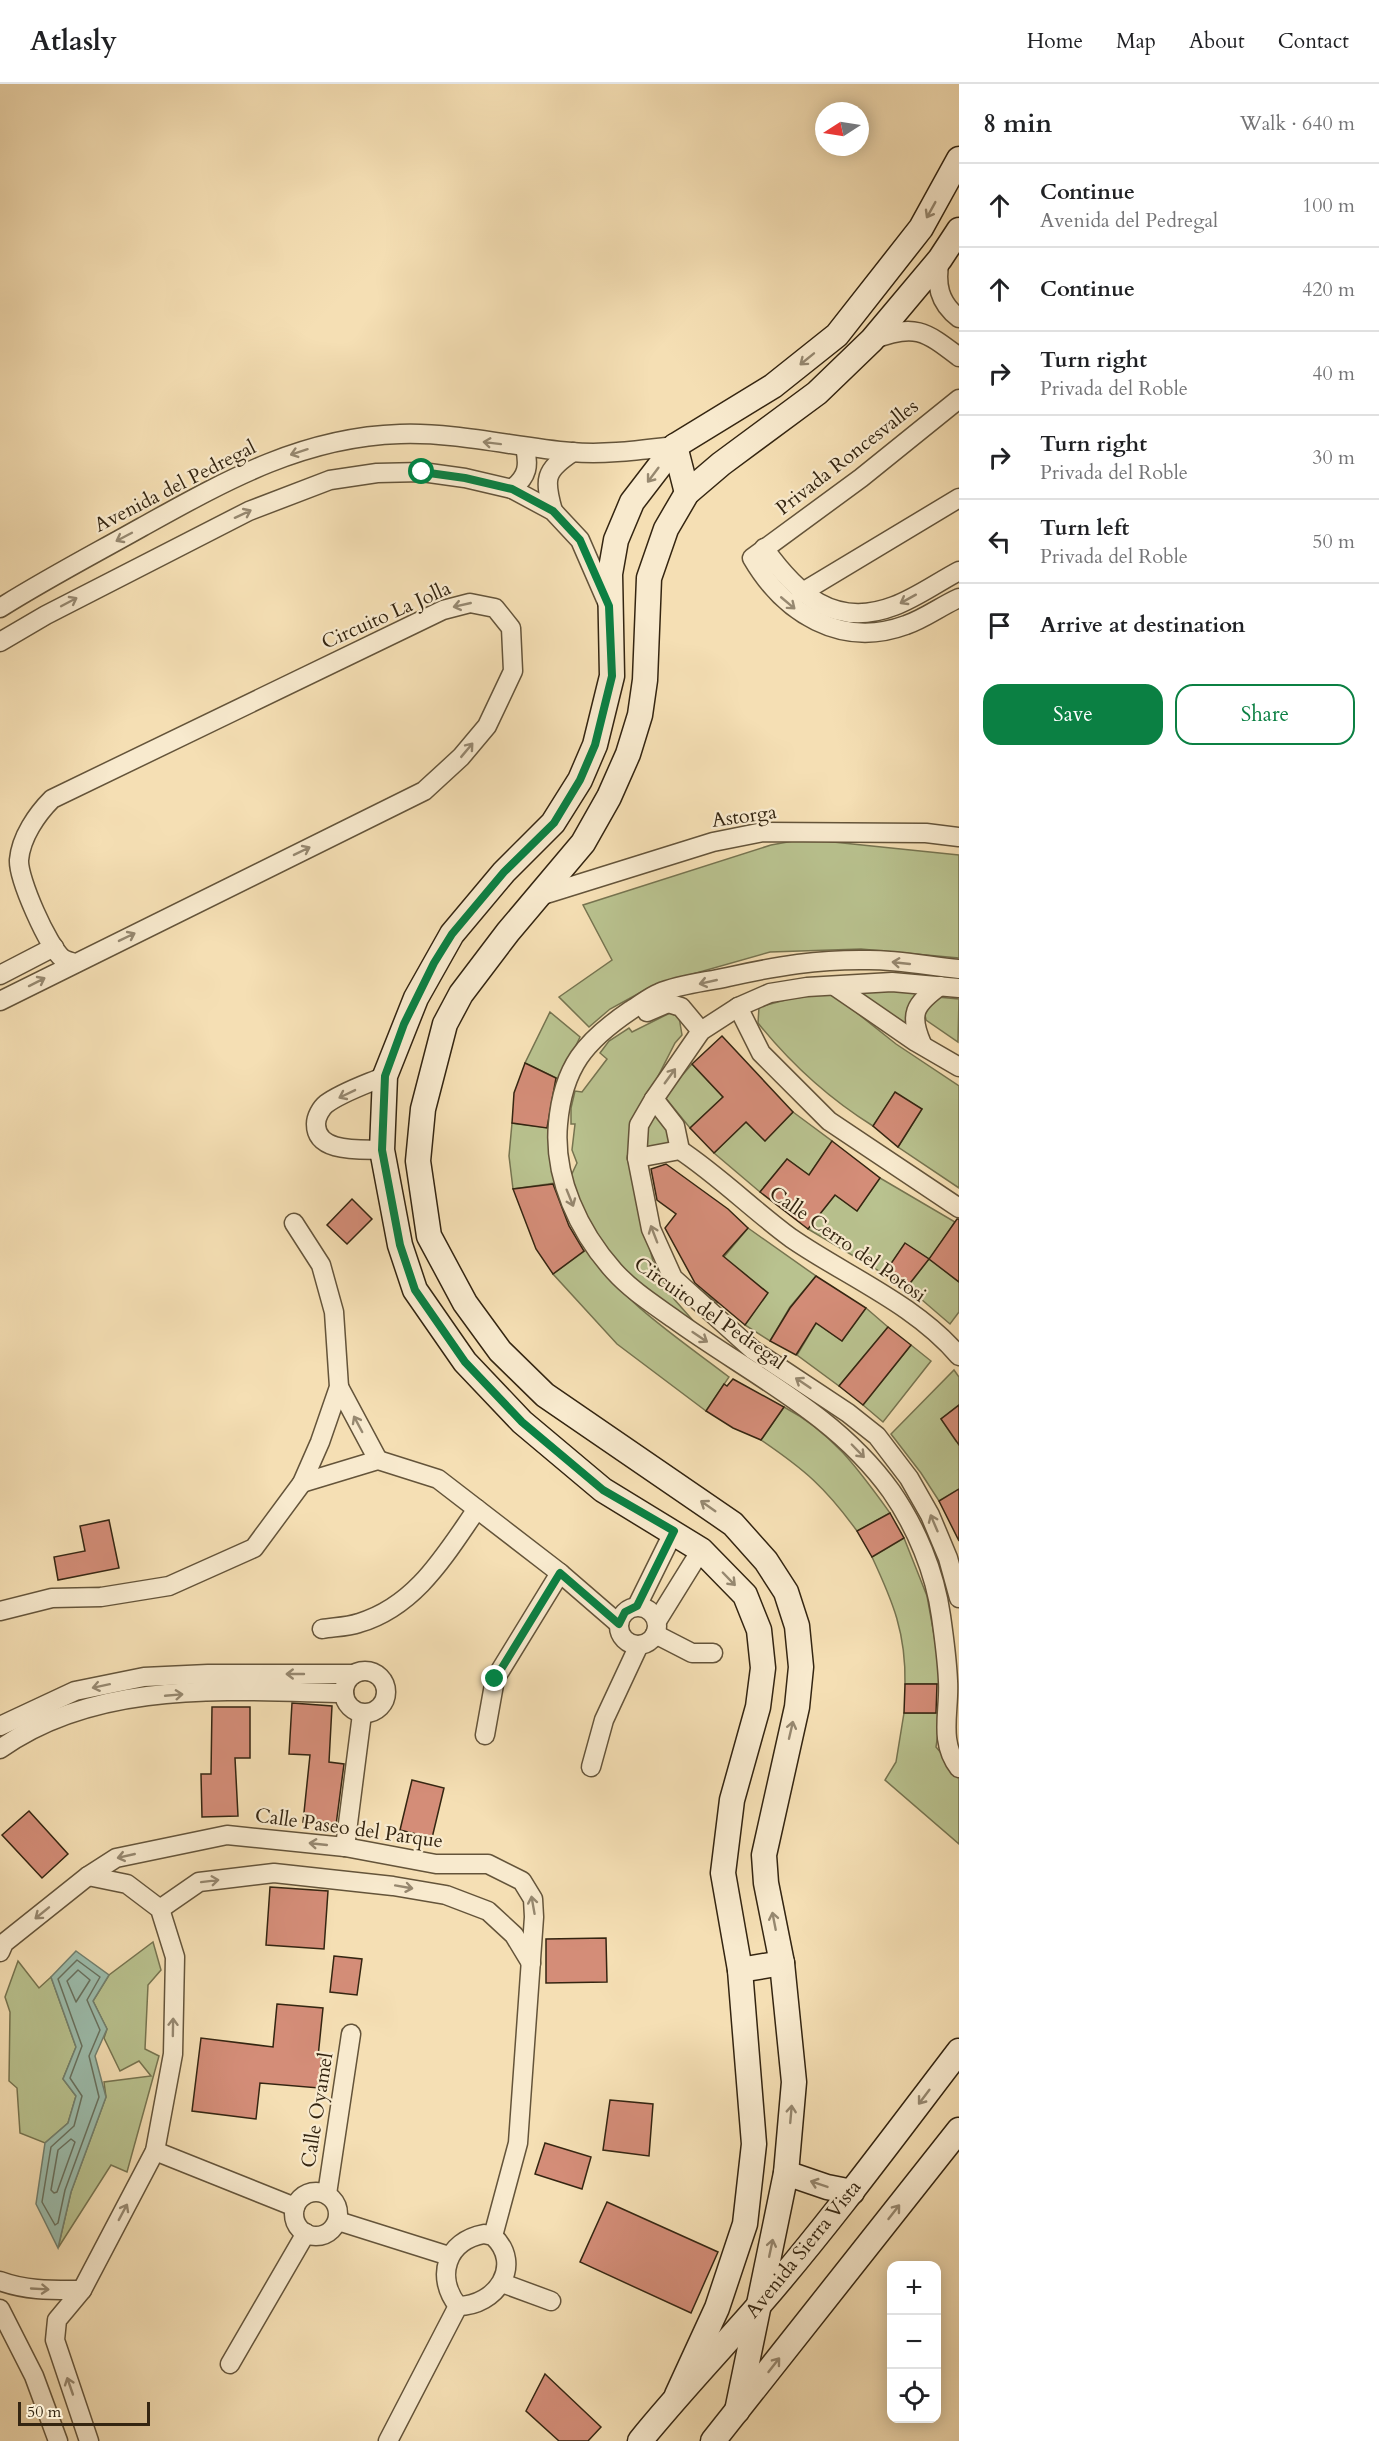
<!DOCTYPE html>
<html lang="en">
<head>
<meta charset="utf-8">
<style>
  body { margin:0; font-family:Cardo,serif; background:#f2f2f2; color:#202124 }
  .controls { position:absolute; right:18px; bottom:18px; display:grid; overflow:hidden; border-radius:12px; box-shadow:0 3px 15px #0003 }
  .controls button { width:54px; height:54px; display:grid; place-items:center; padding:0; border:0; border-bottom:2px solid #e0e0e0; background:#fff; color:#202124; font:30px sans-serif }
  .compass { position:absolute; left:815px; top:18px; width:54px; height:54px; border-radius:50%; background:#fff; box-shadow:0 3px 15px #0003; rotate:258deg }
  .scale { position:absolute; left:18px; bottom:15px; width:132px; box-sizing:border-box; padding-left:6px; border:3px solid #342511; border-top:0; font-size:16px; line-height:21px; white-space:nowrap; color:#342511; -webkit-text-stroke:4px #f8eace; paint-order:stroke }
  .stop { position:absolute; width:18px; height:18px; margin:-14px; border:4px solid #0b8043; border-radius:50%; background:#fff }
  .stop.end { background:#0b8043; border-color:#fff; box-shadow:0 2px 6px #0008 }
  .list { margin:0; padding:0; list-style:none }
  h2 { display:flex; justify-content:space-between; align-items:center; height:78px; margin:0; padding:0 24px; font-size:26px }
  h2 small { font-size:20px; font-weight:400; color:#757577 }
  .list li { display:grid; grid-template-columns:39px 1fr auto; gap:18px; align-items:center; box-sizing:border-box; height:84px; padding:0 24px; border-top:2px solid #e0e0e0 }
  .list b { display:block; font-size:22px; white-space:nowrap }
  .list p { margin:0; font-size:20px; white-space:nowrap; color:#757577 }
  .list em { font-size:20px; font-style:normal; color:#757577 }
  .actions { display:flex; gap:12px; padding:18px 24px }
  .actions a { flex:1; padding:14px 0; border:2px solid #0b8043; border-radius:18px; text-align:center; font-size:21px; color:#0b8043 }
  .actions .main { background:#0b8043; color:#fff }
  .icon { flex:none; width:33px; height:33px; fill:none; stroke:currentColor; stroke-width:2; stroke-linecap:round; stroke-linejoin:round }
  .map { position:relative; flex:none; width:959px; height:2357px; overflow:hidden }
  header { display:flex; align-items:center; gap:36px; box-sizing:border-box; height:84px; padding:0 30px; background:#fff; border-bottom:2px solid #e0e0e0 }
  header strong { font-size:28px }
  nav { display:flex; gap:33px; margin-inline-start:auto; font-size:21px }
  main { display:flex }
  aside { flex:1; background:#fff }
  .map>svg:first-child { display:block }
  .green { fill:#b9c28f; stroke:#767450; stroke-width:1.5 }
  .water { fill:#9cbdad; stroke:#72806f; stroke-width:1.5 }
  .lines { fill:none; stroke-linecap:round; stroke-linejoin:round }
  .shore { stroke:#68715f; stroke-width:1.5 }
  .building { fill:#d48d78; stroke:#342511; stroke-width:1.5 }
  .street-casing { stroke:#64543a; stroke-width:21 }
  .secondary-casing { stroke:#342511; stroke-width:27 }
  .street { stroke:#f8eace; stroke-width:18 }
  .secondary { stroke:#f8eace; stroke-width:24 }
  .oneway { stroke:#968870 }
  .route { stroke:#0b8043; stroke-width:8 }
  .labels { text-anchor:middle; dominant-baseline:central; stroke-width:4.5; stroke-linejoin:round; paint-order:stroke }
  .street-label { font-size:20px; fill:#342511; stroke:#f8eace }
</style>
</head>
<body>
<header>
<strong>Atlasly</strong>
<nav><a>Home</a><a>Map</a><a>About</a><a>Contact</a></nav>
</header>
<main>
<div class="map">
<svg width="959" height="2357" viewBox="0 0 959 2357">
  <rect width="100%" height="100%" fill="#f5dfb4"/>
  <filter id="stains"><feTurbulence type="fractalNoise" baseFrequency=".00333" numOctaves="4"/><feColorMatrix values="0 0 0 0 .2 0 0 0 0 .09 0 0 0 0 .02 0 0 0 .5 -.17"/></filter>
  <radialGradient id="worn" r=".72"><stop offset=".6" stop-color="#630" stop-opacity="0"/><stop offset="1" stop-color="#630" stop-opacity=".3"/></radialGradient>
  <g class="green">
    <path d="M804,755L959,771V874L861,865L770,868L654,901L610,925L589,943L559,913L612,876L583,821L771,761Z"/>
    <path d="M837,903H935L920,914L917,950Z"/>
    <path d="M832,909L896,960L959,1002V1104L898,1063L922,1025L895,1009L873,1042C828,1014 791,980 758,939L759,923L789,915Z"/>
    <path d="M937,913L959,915L958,958L926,936L924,926Z"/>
    <path d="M550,928L580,953L560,996L525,979Z"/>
    <path d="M670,929L679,933L682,951L675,959L646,1016L637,1117L653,1177L674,1215L704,1249L643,1208L600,1160L569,1096L577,1079L572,1066L575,1040H571V1024L575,1007L582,1008L607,975L600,969L609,957L629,944L632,948Z"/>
    <path d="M692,980L723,1013L690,1044L664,1012Z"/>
    <path d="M653,1016L679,1066L638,1071Z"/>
    <path d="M793,1028L832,1057L809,1091L787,1075L760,1108L714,1069L746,1038L765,1057Z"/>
    <path d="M512,1039L551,1044L555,1099L513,1105L509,1072Z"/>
    <path d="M880,1094L955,1138L930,1175L959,1198V1228L950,1240L907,1203L929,1175L905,1160L884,1190L808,1145L835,1111L857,1127Z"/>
    <path d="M748,1144L816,1192L790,1223L770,1257L745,1241L767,1209L742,1188L717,1219L698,1204Z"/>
    <path d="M586,1166C624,1219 678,1254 729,1293L706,1327L617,1260L553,1190Z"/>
    <path d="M866,1224L888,1243L839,1302L797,1271L816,1239L842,1257Z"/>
    <path d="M911,1261L931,1277L883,1338L863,1321Z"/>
    <path d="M954,1286L959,1293V1321L941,1335L956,1357L959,1356V1405L939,1417L921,1389L891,1350Z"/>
    <path d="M784,1323C832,1348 859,1386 890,1429L857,1447C825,1403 805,1386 761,1356Z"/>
    <path d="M904,1454L927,1512L943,1600H905C906,1549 893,1518 872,1473Z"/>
    <path d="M904,1629H941L936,1663L959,1690V1760L885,1696L896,1678Z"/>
    <path d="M153,1858L161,1886L148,1901L145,1965L159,1972L127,2088L111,2081L58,2164L71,2108L106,2013L104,1998L151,1992L139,1977L120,1987L104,1954L107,1945L93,1917L109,1891Z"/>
    <path d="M18,1877L39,1904L51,1893L76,1963L63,1995L76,2012L68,2039L45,2059L20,2049L17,2004L9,1997L10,1928L5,1913Z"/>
  </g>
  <path class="water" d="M76,1867L109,1891L93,1917L107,1945L95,1972L106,2013L71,2108L58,2164L36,2120L45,2059L68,2039L76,2012L63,1995L76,1963L51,1893Z"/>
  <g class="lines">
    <g class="shore">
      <path d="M77,1876L100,1893L87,1916L100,1946L89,1972L99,2013L65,2106L58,2139L55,2141L42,2118L51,2063L74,2042L82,2012L70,1994L82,1962L58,1895Z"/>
      <path d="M78,1886L90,1896L76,1918L67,1897Z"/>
      <path d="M71,2055L75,2058L57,2108L54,2109L51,2106L58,2066Z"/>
    </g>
  </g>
  <g class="building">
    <path d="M722,952L793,1028L765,1057L746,1038L714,1069L690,1044L723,1013L692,980Z"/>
    <path d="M525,979L556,994L547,1044L512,1039L514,1009Z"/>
    <path d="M895,1008L922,1025L898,1063L873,1042Z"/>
    <path d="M832,1057L880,1094L857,1127L835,1111L808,1145L760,1108L787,1075L809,1091Z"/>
    <path d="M666,1080L728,1125L748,1144L723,1172L768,1209L745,1241L695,1199L665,1144L676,1130L657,1116L651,1085Z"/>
    <path d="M553,1100L569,1142L584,1167L553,1190L536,1165L513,1105Z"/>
    <path d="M352,1115L372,1135L347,1160L327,1141Z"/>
    <path d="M957,1135H959V1198L929,1175Z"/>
    <path d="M905,1159L929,1175L907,1203L884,1190Z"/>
    <path d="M816,1192L866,1224L842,1257L816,1239L796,1271L770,1257L790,1224Z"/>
    <path d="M888,1243L911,1261L863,1321L839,1302Z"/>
    <path d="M733,1295L784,1323L761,1356L733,1344L706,1327L724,1300L727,1302Z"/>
    <path d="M959,1321V1361L941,1335Z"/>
    <path d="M959,1405V1457L939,1417Z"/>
    <path d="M890,1429L904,1454L872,1473L857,1447Z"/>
    <path d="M109,1436L119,1484L58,1496L54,1473L85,1467L80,1442Z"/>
    <path d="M905,1600H937L936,1629H904Z"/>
    <path d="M292,1619L332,1622L329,1678L344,1680L336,1741L303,1738L310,1671L289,1670Z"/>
    <path d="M212,1623H250V1674H235L238,1732L202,1733L201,1690H211Z"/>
    <path d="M412,1696L444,1704L432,1754L400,1746Z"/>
    <path d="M29,1727L68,1770L42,1794L2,1751Z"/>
    <path d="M270,1803L328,1807L324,1865L266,1861Z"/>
    <path d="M606,1854L607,1898L546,1899V1855Z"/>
    <path d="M334,1872L362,1875L357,1911L330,1908Z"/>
    <path d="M277,1920L323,1924L318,1973H322L319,2004L260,1999L256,2035L192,2027L201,1954L273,1963Z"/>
    <path d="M610,2016L653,2020L649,2072L603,2066Z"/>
    <path d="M545,2059L591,2073L582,2105L535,2090Z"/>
    <path d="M607,2118L718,2168L691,2229L580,2178Z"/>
    <path d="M545,2290L601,2343L588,2357H559L526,2327Z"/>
  </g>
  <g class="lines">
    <g class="street-casing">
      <g id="street">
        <path d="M940,175C935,200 939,219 959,234"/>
        <path d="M872,256C915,239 925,247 959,273"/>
        <path d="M959,315L861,394L752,474C784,529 841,565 906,541C924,535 941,522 959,514"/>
        <path d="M512,405C528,392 529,382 525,363"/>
        <path d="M553,427C544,395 544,387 573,368"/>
        <path d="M764,464C797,510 834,545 894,522C916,514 938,498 959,487"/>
        <path d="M801,509L959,414"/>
        <path d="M0,524C46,495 94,470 142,443C225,397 302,353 400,350C456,348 515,363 571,368C606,371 640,366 675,362"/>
        <path d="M0,558L46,531L249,427L330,396L377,389L422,388L465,394L512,405L553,427L580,456L607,518"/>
        <path d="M543,811L713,758L763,748L926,749L959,753"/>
        <path d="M959,885C929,882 899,876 869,876C819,875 777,882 728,893C706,898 680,900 659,909C649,913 640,921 631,926C585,957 563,983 558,1040C553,1093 579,1148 614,1187C631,1206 653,1220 674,1235C750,1290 836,1330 891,1407C916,1443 935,1488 941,1532C944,1553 947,1575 948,1597C950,1627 938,1657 959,1684"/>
        <path d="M0,891L54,863"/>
        <path d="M836,903L916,958L959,983"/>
        <path d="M959,904L892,898L807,903L770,909L738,923L701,947L654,1015L639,1041L637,1074L651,1145L673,1194L753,1266L848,1329L877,1352L909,1394L930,1431L948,1474L959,1514"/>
        <path d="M0,917L424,707L461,673L487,642L513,587L511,544L495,524L470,519L443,526L52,715C37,730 21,753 19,776C18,795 48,862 62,874C65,876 71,878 75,879"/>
        <path d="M738,923L761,969L829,1037L959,1124"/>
        <path d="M647,928L668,919L681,923L701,947"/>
        <path d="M922,960C909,930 914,921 940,902"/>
        <path d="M654,1015L675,1042L680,1066"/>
        <path d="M382,1066C362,1065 316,1070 316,1040C316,1033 321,1024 326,1020C342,1008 367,1000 385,992"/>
        <path d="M637,1074L680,1066C719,1092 753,1126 791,1154C846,1192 915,1220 959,1272"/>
        <path d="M339,1303L378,1376"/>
        <path d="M302,1399L378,1376L438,1395L560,1489L619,1540"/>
        <path d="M637,1522L674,1447"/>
        <circle cx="638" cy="1542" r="19"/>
        <path d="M0,1527L52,1514L101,1513L169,1502L254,1464L302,1399L320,1358L339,1303L334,1228L321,1181L294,1139"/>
        <path d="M657,1537L701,1466"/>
        <path d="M322,1545C334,1543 347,1543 359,1539C416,1522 445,1471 477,1425"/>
        <path d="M655,1550L692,1569H713"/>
        <circle cx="365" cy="1608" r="21"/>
        <path d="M0,1642L75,1607L144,1593L208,1590H354"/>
        <path d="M485,1651L495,1595L560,1489"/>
        <path d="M0,1665C98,1595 230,1607 344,1609"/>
        <path d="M591,1683L604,1636L639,1561"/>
        <path d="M345,1763L362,1630"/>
        <path d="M88,1792L127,1800L160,1825L175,1873L173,1970L155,2067L82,2206L57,2236L55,2256L89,2357"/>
        <path d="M160,1825L199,1798L274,1789L393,1802L446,1811L488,1827L514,1851L531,1879"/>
        <path d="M0,1868L4,1859L88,1792L116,1774L227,1751L345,1763L436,1780H488L522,1797L533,1815L534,1833L518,2059L493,2152"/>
        <path d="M155,2067L295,2123"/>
        <circle cx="316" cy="2130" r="22"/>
        <path d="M327,2110L351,1950"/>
        <path d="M338,2137L449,2172"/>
        <path d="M484,2150L493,2152C524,2181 496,2222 458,2222C435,2193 446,2157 484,2150Z"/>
        <path d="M0,2197C27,2207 53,2206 82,2206"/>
        <path d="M502,2199L551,2217"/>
        <path d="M0,2225L34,2292L58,2357"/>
        <path d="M230,2280L306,2149"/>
        <path d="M388,2357L458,2222"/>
      </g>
    </g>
    <g class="secondary-casing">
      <g id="secondary">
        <path d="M675,362L687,409"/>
        <path d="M740,1886L782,1879"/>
        <path d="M786,2089L827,2103L852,2108"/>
        <path d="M677,2311L717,2224L745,2140L754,2060L740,1886L723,1789L732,1716L758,1623L763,1584L759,1546L745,1511L701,1466L603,1406L522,1338L465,1278L415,1206L400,1161L382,1066L385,992L416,914L452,850L504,788L553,739L580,696L595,661L612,592L610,490L616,456L632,418L675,362L773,302L837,251L921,144L959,75"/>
        <path d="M737,2327L786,2089L794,1998L782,1879L766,1799L764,1771L797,1623L801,1583L797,1542L786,1508L766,1477L733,1440L545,1311L500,1267L465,1219L429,1152L418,1077L423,1025L445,940L461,910L508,848L583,759L609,713L628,670L640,631L645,596L649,494L666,445L687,409L721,380L817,309L872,256L940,175L959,146"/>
        <path d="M640,2357C678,2310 720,2266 760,2220C830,2139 894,2052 959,1967"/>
        <path d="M713,2357L959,2046"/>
      </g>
    </g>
    <use href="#street" class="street"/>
    <use href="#secondary" class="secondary"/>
  </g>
  <defs><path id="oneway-shaft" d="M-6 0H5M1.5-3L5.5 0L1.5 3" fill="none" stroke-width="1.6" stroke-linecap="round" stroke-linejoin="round" transform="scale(1.5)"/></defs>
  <g class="oneway">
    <use href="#oneway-shaft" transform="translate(931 126) rotate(119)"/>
    <use href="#oneway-shaft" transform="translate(807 275) rotate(141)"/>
    <use href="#oneway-shaft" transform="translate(492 359) rotate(-173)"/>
    <use href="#oneway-shaft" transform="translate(299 368) rotate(162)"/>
    <use href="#oneway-shaft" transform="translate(653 391) rotate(127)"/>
    <use href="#oneway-shaft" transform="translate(243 430) rotate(-25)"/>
    <use href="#oneway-shaft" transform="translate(124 453) rotate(152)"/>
    <use href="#oneway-shaft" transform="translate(908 515) rotate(151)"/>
    <use href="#oneway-shaft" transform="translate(69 518) rotate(-28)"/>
    <use href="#oneway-shaft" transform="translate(788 519) rotate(40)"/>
    <use href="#oneway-shaft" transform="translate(462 521) rotate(167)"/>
    <use href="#oneway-shaft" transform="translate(467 666) rotate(-50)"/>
    <use href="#oneway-shaft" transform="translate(302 767) rotate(-26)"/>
    <use href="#oneway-shaft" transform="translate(127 853) rotate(-26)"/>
    <use href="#oneway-shaft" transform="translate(901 879) rotate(-174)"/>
    <use href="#oneway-shaft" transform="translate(37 898) rotate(-27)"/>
    <use href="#oneway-shaft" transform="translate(708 898) rotate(167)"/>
    <use href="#oneway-shaft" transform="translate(670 992) rotate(-54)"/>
    <use href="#oneway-shaft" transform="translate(347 1010) rotate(154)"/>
    <use href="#oneway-shaft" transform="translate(570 1114) rotate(68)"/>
    <use href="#oneway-shaft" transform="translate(654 1150) rotate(-111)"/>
    <use href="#oneway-shaft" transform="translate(700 1253) rotate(34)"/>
    <use href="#oneway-shaft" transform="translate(803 1299) rotate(-146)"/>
    <use href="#oneway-shaft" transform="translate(358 1340) rotate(-118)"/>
    <use href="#oneway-shaft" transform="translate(858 1367) rotate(46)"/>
    <use href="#oneway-shaft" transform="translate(708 1422) rotate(-145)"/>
    <use href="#oneway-shaft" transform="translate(934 1439) rotate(-113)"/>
    <use href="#oneway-shaft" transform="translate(729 1495) rotate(46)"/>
    <use href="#oneway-shaft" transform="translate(295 1590) rotate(-180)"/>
    <use href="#oneway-shaft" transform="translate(101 1602) rotate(168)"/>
    <use href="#oneway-shaft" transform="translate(174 1611) rotate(-5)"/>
    <use href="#oneway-shaft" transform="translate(791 1646) rotate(-77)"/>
    <use href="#oneway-shaft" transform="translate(318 1760) rotate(-174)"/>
    <use href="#oneway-shaft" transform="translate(126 1772) rotate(167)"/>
    <use href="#oneway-shaft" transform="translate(210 1797) rotate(-7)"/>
    <use href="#oneway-shaft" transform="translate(404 1803) rotate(10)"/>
    <use href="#oneway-shaft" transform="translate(533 1821) rotate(-100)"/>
    <use href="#oneway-shaft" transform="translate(42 1829) rotate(141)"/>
    <use href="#oneway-shaft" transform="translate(774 1837) rotate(-101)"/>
    <use href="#oneway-shaft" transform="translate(173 1943) rotate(-89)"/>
    <use href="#oneway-shaft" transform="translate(924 2013) rotate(127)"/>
    <use href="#oneway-shaft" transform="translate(791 2030) rotate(-85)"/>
    <use href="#oneway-shaft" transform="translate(819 2100) rotate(-161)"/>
    <use href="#oneway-shaft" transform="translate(123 2128) rotate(-62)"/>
    <use href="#oneway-shaft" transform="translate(894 2128) rotate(-52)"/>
    <use href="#oneway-shaft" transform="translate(771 2164) rotate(-78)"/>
    <use href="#oneway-shaft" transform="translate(40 2205) rotate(3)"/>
    <use href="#oneway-shaft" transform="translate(774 2281) rotate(-52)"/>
    <use href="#oneway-shaft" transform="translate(70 2302) rotate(-109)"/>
  </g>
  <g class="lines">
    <path class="route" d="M422,388L465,394L512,405L553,427L580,456L609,522L612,592L595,661L580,696L554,739L504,788L452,850L434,879L404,940L385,992L382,1066L400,1161L415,1206L465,1278L522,1338L603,1406L674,1447L637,1522L625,1528L619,1540L560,1489L495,1595"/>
  </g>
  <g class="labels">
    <g class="street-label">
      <text transform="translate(847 373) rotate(-38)">Privada Roncesvalles</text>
      <text transform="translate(175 402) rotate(-27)">Avenida del Pedregal</text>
      <text transform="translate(386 531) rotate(-24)">Circuito La Jolla</text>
      <text transform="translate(744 732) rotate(-8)">Astorga</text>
      <text transform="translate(848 1160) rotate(35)">Calle Cerro del Potosi</text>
      <text transform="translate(710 1229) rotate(35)">Circuito del Pedregal</text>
      <text transform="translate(349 1744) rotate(8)">Calle Paseo del Parque</text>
      <text transform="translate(317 2026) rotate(-81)">Calle Oyamel</text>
      <text transform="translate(803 2165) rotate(-51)">Avenida Sierra Vista</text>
    </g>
  </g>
  <rect width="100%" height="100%" filter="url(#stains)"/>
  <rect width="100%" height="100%" fill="url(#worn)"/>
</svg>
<div class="controls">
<button>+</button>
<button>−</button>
<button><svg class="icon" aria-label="locate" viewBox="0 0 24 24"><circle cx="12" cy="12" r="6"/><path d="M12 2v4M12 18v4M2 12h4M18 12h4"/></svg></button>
</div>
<svg class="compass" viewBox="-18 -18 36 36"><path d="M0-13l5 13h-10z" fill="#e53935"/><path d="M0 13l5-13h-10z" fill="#757577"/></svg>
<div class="scale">50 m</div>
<div class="stop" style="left:422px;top:388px"></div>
<div class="stop end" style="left:495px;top:1595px"></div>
</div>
<aside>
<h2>8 min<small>Walk · 640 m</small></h2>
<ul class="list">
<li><svg class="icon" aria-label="ahead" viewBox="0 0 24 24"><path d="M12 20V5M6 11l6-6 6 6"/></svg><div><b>Continue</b><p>Avenida del Pedregal</p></div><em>100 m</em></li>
<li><svg class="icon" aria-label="ahead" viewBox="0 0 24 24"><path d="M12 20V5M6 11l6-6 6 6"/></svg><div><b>Continue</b></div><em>420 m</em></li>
<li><svg class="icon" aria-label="right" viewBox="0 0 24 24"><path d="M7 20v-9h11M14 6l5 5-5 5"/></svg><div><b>Turn right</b><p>Privada del Roble</p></div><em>40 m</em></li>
<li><svg class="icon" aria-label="right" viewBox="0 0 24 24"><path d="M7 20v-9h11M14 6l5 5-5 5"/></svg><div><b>Turn right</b><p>Privada del Roble</p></div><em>30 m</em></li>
<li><svg class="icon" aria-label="left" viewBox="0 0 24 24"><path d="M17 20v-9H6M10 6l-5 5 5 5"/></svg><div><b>Turn left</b><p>Privada del Roble</p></div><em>50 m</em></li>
<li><svg class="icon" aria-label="arrive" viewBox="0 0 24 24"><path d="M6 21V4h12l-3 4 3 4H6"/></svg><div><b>Arrive at destination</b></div></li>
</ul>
<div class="actions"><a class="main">Save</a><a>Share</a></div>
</aside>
</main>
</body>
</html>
